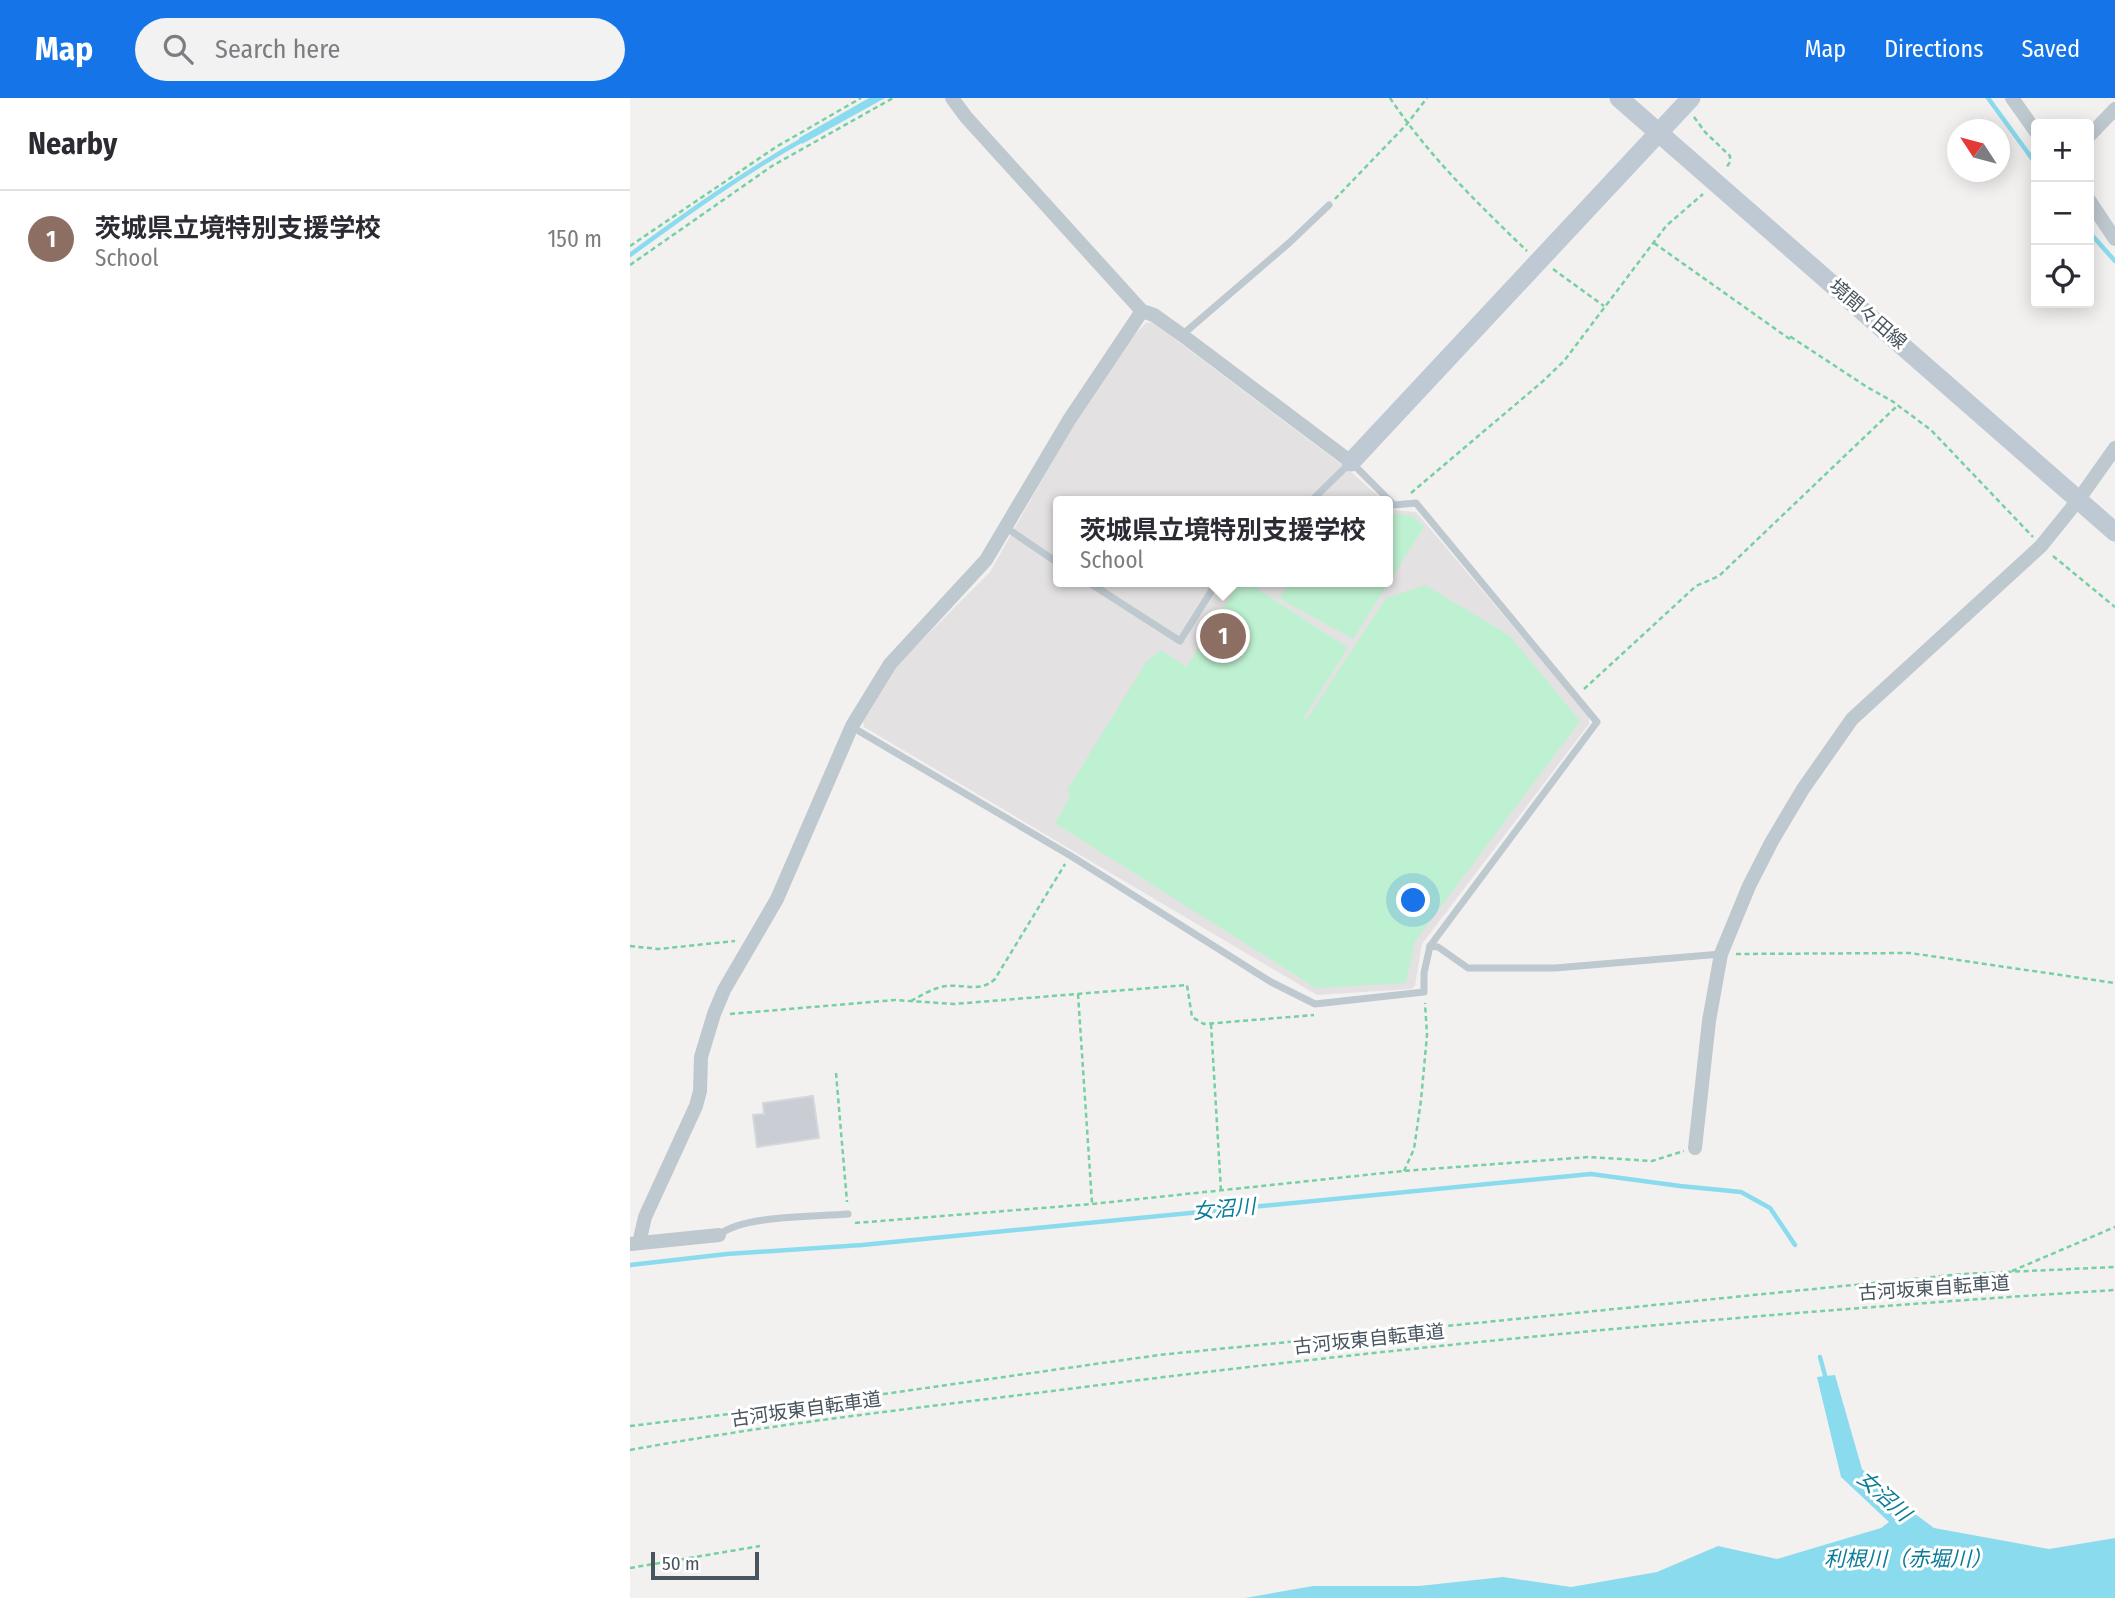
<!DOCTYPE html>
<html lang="en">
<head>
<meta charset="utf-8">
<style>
  body { margin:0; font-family:"Fira Sans Condensed","Noto Sans JP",sans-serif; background:#f2f2f3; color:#2b2b33 }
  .controls { position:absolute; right:21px; top:21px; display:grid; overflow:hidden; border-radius:7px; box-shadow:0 4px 18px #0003 }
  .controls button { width:63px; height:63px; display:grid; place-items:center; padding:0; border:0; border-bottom:2px solid #e1e1e2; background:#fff; color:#2b2b33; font:35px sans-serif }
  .compass { position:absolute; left:1317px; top:21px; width:63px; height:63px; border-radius:50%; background:#fff; box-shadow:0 4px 18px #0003; rotate:306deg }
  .scale { position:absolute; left:21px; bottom:18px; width:108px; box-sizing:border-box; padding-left:7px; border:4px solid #48545e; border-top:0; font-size:19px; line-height:24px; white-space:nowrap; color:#48545e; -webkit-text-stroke:5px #fff; paint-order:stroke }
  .you { position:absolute; left:784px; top:803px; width:24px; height:24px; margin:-18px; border:5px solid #fff; border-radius:50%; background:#1a73e8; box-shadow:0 0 0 10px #1a73e833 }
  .badge { display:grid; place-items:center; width:46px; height:46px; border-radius:50%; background:#1574e8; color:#fff; font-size:23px; font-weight:700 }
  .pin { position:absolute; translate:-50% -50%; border:4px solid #fff; box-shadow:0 2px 7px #0006 }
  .popup { position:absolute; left:423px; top:398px; width:340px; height:91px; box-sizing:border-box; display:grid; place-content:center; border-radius:7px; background:#fff; filter:drop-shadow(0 2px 5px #0005); font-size:23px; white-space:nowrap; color:#7c7c81 }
  .popup b { font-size:26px; color:#2b2b33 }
  .popup::after { content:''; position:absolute; left:50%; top:100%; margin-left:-14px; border:14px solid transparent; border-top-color:#fff }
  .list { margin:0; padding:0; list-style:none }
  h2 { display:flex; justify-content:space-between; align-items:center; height:91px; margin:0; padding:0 28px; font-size:30px }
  h2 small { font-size:23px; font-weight:400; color:#7c7c81 }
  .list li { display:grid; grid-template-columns:46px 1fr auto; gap:21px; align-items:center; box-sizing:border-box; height:98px; padding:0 28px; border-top:2px solid #e1e1e2 }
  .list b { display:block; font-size:26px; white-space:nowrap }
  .list p { margin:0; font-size:23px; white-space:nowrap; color:#7c7c81 }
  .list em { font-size:23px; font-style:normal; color:#7c7c81 }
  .icon { flex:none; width:38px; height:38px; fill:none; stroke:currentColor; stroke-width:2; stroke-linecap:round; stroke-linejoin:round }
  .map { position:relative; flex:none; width:1485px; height:1500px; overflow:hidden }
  header { display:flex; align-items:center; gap:42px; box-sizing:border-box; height:98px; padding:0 35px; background:#1574e8; color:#fff }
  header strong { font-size:33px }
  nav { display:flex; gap:38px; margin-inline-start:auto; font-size:24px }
  .search { width:490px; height:63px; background:#f2f2f3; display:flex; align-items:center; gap:18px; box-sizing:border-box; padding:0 24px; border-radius:38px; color:#7c7c81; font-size:26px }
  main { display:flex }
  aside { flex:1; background:#fff }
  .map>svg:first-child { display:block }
  .education { fill:#e4e1e2 }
  .green { fill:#bef1d1 }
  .water { fill:#8bdbee }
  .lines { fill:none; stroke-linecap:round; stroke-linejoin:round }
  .stream { stroke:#8bdbee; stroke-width:4.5 }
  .building { fill:#cacdd3; stroke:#d4d7dc; stroke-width:2 }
  .path { stroke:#75d0a2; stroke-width:2.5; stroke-dasharray:5 3.5; stroke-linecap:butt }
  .lane { stroke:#bec8cf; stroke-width:7 }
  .street { stroke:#bec8cf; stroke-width:14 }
  .secondary { stroke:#bec9d4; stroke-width:19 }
  .labels { text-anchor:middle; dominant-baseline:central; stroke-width:6; stroke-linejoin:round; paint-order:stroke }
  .street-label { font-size:19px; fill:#48545e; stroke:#fff }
  .water-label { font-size:21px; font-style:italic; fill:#0a7c98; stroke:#fff }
</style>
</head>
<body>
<header>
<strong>Map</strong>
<div class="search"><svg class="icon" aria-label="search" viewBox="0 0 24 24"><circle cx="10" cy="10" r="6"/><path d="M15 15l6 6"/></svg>Search here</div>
<nav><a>Map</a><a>Directions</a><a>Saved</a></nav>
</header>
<main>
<aside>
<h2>Nearby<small></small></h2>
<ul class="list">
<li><span class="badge" style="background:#8d6e63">1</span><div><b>茨城県立境特別支援学校</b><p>School</p></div><em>150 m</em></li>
</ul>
</aside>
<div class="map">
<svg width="1485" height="1500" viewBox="0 0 1485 1500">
  <rect width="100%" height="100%" fill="#f3f0f0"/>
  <path class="education" d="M522,224L715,369L754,403H428V484H758V407L763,412L786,414L959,618V626L792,846L785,888L781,891L687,897L234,629L233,622L265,569L360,474L440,332L490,251L516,225Z"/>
  <g class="green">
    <path d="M758,413L764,416L783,418L794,429L723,541L649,500L660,484H758Z"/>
    <path d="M609,484H617L718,550L674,619L677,621L756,500L795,487L880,538L950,623L785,843L776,885L686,890L425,725L441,697L437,692L517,563L531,552L557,569Z"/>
  </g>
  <g class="water">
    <path d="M239,0H255L172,46L169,40Z"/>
    <path d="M1205,1277L1232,1371L1253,1392L1304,1430L1419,1451L1485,1440V1500H615L683,1488H789L873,1479L941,1489L1027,1474L1088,1448L1147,1461L1251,1430L1259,1424L1211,1379L1187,1279Z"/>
  </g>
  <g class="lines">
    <g class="stream">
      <path d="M1358,0L1406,66"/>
      <path d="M1459,134L1485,163"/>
      <path d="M0,157C56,116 113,75 174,41"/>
      <path d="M0,1167L97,1156L232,1147L961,1076L1050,1088L1111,1094L1140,1110L1165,1147"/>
      <path d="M1190,1259L1196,1281"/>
    </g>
  </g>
  <path class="building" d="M183,998L189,1040L127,1049L123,1017L134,1016L133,1005Z"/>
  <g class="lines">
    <g class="path">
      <path d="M760,0C798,57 848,106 897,153"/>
      <path d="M1064,19L1075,34L1100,58V64L1096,70"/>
      <path d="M705,101L777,26L797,0"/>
      <path d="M1024,145L1161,242V239L1237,289L1262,303L1301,332L1403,439"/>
      <path d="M0,148L146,49L231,0"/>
      <path d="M0,167L142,68L263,0"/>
      <path d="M923,171L974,208"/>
      <path d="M781,395L912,284L934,263L1036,128L1073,96"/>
      <path d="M1423,458L1485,509"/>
      <path d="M954,591L1066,488L1089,478L1267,308"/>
      <path d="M0,848L28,851L105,843"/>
      <path d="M1106,856L1280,855L1485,885"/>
      <path d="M448,896L462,1105"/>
      <path d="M281,903C292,897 305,889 317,888C336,886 350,895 365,881L435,766"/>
      <path d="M100,916L265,902L324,906L557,887L562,919L574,926L684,917"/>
      <path d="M581,926L591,1093"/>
      <path d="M206,975L217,1104"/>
      <path d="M774,1073L784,1051L791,1002L797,937L795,905"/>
      <path d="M225,1125L462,1106L773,1073L959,1059L1022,1063L1054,1053"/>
      <path d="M1382,1173L1485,1129"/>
      <path d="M0,1328L183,1306L529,1257L1332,1176L1485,1169"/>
      <path d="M0,1352C147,1325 297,1309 446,1290C791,1246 1138,1214 1485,1192"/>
      <path d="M0,1470L130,1448"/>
    </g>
    <g class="lane">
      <path d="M552,237L659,145L699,107"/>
      <path d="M375,429L428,465"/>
      <path d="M458,484L550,543L587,484"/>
      <path d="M222,629L441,758L641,884L685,906L794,894V875L800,848L967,624L786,405L764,407L721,364L681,403"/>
      <path d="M800,848L808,849L838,870H925L1091,856"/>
      <path d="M89,1137C113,1117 185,1119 218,1116"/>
    </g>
    <g class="street">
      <path d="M322,0L336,19L512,213L524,217L552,237L721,364"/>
      <path d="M1382,0L1406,34"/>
      <path d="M1459,38L1485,11"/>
      <path d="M1459,102L1485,141"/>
      <path d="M1065,1050L1079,923L1091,856L1119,788L1142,743L1173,691L1222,621L1411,448L1449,401L1485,350"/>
      <path d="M9,1145L15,1119L66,1008L70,993L71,959L84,916L94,892L147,801L222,628L260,566L356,462L439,322L512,213"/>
      <path d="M1,1146L89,1137"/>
    </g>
    <g class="secondary">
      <path d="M989,0L1485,434"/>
      <path d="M721,364L1061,0"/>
    </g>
  </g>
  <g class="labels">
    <g class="street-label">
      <text transform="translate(1238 216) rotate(41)">境間々田線</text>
      <text transform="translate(1304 1190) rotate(-4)">古河坂東自転車道</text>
      <text transform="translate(739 1241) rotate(-6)">古河坂東自転車道</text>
      <text transform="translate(176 1311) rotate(-8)">古河坂東自転車道</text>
    </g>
    <g class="water-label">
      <text transform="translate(594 1111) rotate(-5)">女沼川</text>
      <text transform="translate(1254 1398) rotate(42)">女沼川</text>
      <text x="1278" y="1461">利根川（赤堀川）</text>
    </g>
  </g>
</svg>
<div class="controls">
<button>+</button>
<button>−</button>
<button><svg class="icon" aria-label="locate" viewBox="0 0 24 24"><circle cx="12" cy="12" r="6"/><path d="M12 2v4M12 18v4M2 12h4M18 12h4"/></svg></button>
</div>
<svg class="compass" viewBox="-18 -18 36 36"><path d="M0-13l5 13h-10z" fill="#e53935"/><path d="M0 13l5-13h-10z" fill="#7c7c81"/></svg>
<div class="scale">50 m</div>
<div class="you"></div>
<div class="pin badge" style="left:593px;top:538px;background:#8d6e63">1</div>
<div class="popup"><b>茨城県立境特別支援学校</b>School</div>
</div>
</main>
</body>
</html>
